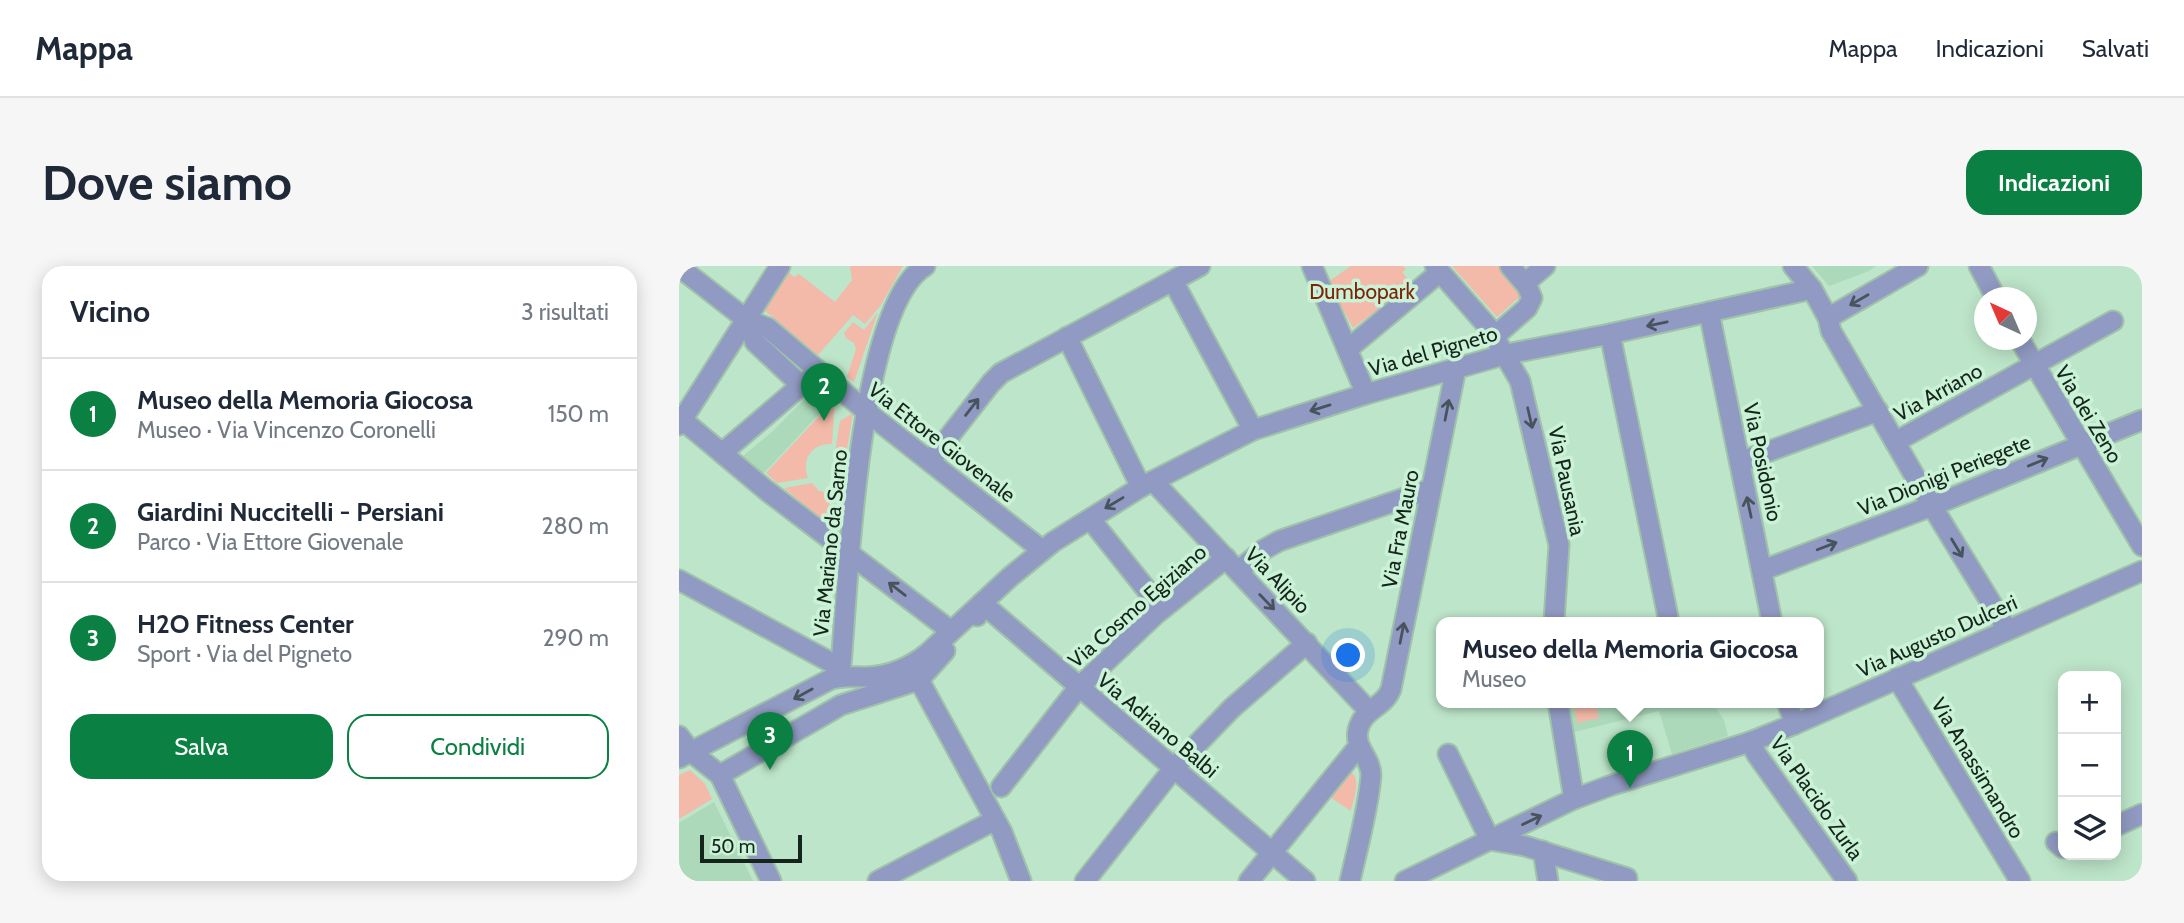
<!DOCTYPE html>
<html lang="it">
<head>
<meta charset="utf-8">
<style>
  body { margin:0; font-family:Cabin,sans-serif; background:#f6f6f7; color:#1f2937 }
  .controls { position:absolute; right:21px; bottom:21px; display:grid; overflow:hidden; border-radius:14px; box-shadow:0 4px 18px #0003 }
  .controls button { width:63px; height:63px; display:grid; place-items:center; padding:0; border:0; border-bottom:2px solid #e0e1e3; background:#fff; color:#1f2937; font:35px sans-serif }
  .compass { position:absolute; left:1295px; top:21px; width:63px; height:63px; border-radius:50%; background:#fff; box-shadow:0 4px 18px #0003; rotate:316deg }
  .scale { position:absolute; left:21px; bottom:18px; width:102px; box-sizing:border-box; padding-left:7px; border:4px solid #16251b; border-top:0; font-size:19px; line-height:24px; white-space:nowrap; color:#16251b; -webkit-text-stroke:5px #caf2d6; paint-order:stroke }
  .you { position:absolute; left:670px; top:390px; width:24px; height:24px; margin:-18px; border:5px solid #fff; border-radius:50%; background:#1a73e8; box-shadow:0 0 0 10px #1a73e833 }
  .badge { display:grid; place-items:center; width:46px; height:46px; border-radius:50%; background:#0b8043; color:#fff; font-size:23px; font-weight:700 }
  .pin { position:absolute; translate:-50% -58px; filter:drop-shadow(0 2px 4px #0008) }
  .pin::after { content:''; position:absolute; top:37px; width:24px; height:21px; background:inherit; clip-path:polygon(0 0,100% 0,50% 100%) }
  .popup { position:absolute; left:757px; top:351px; width:388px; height:91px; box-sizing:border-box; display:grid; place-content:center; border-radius:14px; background:#fff; filter:drop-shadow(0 2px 5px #0005); font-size:23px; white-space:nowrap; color:#747a83 }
  .popup b { font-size:26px; color:#1f2937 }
  .popup::after { content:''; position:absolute; left:50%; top:100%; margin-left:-14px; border:14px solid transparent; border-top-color:#fff }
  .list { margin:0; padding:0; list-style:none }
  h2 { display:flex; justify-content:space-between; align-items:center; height:91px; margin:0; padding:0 28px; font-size:30px }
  h2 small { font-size:23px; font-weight:400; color:#747a83 }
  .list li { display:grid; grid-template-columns:46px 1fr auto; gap:21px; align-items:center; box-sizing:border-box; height:112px; padding:0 28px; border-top:2px solid #e0e1e3 }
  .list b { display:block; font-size:26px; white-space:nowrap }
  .list p { margin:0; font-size:23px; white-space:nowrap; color:#747a83 }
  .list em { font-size:23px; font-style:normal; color:#747a83 }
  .actions { display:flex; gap:14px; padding:21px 28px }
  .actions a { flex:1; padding:16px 0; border:2px solid #0b8043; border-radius:21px; text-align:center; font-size:24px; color:#0b8043 }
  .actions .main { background:#0b8043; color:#fff }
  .icon { flex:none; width:38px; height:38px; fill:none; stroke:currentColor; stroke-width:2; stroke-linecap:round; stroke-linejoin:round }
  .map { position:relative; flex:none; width:1463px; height:615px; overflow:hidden; border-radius:21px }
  header { display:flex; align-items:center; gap:42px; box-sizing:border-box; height:98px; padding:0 35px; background:#fff; border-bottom:2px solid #e0e1e3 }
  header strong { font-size:33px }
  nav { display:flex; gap:38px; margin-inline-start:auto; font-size:24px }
  .intro { display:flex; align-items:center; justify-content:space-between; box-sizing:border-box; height:168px; padding:0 42px }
  h1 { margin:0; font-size:49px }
  .button { padding:18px 32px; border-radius:21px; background:#0b8043; color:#fff; font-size:24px; font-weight:700 }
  main { display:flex; gap:42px; padding:0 42px }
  aside { flex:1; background:#fff; border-radius:21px; box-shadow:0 4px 18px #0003 }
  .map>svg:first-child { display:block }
  .built { fill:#abd9ba }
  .green { fill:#f3b9a9 }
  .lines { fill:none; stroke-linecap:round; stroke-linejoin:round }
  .minor-casing { stroke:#9fc2aa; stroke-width:23 }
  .minor { stroke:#919ac2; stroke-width:19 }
  .oneway { stroke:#47545e }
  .labels { text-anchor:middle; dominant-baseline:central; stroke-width:7; stroke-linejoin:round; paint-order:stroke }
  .park-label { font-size:21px; fill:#7e2209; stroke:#caf2d6 }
  .street-label { font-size:21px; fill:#16251b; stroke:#caf2d6 }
</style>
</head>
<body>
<header>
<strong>Mappa</strong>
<nav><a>Mappa</a><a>Indicazioni</a><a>Salvati</a></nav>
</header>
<div class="intro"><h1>Dove siamo</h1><a class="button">Indicazioni</a></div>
<main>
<aside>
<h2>Vicino<small>3 risultati</small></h2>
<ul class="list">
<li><span class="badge">1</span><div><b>Museo della Memoria Giocosa</b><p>Museo · Via Vincenzo Coronelli</p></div><em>150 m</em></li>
<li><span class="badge">2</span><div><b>Giardini Nuccitelli - Persiani</b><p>Parco · Via Ettore Giovenale</p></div><em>280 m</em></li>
<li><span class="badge">3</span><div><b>H2O Fitness Center</b><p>Sport · Via del Pigneto</p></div><em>290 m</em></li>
</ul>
<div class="actions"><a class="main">Salva</a><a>Condividi</a></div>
</aside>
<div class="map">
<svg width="1463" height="615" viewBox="0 0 1463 615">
  <rect width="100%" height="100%" fill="#bde5c9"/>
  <g class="built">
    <path d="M1133,0H1197L1190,5L1150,20Z"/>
    <path d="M140,118L156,131L84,208L63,191L94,165Z"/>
    <path d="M886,436H1033L1045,454L1049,470L993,488L980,445L891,467Z"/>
    <path d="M35,536L74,615H0V557Z"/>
  </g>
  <g class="green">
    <path d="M171,0H224L202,39L186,58L174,49L139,89L85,44L108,5L115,11L120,8L156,36L173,14Z"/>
    <path d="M672,0H724L727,3L723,6L733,18L674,62L649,16Z"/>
    <path d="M773,0H820L844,28L818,51Z"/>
    <path d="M199,46L175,116L168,111L177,83L175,77L167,72L165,67L174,56L185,64Z"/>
    <path d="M156,133L153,178C133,177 122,193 129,212L98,217L87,207Z"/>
    <path d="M174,147L166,195L155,193L161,155Z"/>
    <path d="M133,217L140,225L150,227L151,260L105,222Z"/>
    <path d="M894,436H916L920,452L898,457Z"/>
    <path d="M11,504L26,518L33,533L0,553V509Z"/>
    <path d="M669,504C684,511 675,531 672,545L645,527Z"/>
  </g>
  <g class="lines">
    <g class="minor-casing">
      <g id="minor">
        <path d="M633,0L687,128"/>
        <path d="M756,0L810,62L841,115L880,279L875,356"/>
        <path d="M1114,0L1133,23"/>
        <path d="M1300,0L1317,32"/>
        <path d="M0,1L68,54L89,62L188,146L363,284"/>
        <path d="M494,15L574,164"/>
        <path d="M846,17L866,0"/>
        <path d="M1030,46L1093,356"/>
        <path d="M1149,52L1152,65L1253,240L1328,363"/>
        <path d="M68,54L76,76L123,120"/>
        <path d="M931,68L990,356"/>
        <path d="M816,70L848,42L853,32L848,20L831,0"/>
        <path d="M388,71L462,221"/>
        <path d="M1341,74L1463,280"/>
        <path d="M669,83L761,6"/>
        <path d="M0,151L87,224L272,365"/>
        <path d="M0,159L101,0"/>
        <path d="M1216,176L1434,55"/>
        <path d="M43,187L139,105"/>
        <path d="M251,195L312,117L322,107L521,0"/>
        <path d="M1061,196L1199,145"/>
        <path d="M474,215L690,445"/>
        <path d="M416,259L483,343"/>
        <path d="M1084,304L1253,240L1463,154"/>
        <path d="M559,305L584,284L600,275L752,223"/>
        <path d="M0,314L153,397L158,402L161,411"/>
        <path d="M298,350L303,337L626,615"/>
        <path d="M161,411C169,328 177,43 246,0"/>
        <path d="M1218,412L1341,615"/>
        <path d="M240,414L323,566L342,615"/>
        <path d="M879,436L895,533"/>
        <path d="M1108,436L1116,458"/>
        <path d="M0,470L12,486L41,509L92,615"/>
        <path d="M1071,476L1078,489L1168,615"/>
        <path d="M769,488L811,574L846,580L948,612"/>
        <path d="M0,492L150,414C162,409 175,411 188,411C210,410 232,401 249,387L331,311L374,276L462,221L574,164L687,128L828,88L931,68L1133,23L1149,52L1239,0"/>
        <path d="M41,509L162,439L240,414L266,385"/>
        <path d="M322,521L399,422L477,348L547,292"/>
        <path d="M1437,560L1463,548"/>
        <path d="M1377,576L1384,582"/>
        <path d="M864,585L869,615"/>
        <path d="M199,615L316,554"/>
        <path d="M406,615L495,502L553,442L628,377"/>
        <path d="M570,615L679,481"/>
        <path d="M671,615C678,584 690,540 692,509C692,492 675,482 679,464C684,442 705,442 712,423L777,102"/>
        <path d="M726,615L895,533L930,520L1071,476L1116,458L1463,305"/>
      </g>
    </g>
    <use href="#minor" class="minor"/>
  </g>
  <defs><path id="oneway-shaft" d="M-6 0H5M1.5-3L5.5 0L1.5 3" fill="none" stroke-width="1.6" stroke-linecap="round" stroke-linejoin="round" transform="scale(1.75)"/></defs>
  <g class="oneway">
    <use href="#oneway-shaft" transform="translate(1180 34) rotate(150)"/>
    <use href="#oneway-shaft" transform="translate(978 58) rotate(168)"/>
    <use href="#oneway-shaft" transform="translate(293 141) rotate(-52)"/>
    <use href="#oneway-shaft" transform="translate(641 142) rotate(163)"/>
    <use href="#oneway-shaft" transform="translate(768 144) rotate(-79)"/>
    <use href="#oneway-shaft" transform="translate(851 152) rotate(77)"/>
    <use href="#oneway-shaft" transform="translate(1359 196) rotate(-22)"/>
    <use href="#oneway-shaft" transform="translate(435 237) rotate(149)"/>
    <use href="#oneway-shaft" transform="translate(1070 241) rotate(-102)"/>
    <use href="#oneway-shaft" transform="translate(1148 280) rotate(-21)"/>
    <use href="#oneway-shaft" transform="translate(1278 282) rotate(59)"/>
    <use href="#oneway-shaft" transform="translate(218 323) rotate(-142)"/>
    <use href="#oneway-shaft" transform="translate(588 336) rotate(46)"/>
    <use href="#oneway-shaft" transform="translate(723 367) rotate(-79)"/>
    <use href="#oneway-shaft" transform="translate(124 428) rotate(151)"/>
    <use href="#oneway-shaft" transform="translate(853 554) rotate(-26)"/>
  </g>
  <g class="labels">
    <g class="park-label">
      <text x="683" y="25">Dumbopark</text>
    </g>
    <g class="street-label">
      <text transform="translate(754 85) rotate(-16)">Via del Pigneto</text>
      <text transform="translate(1259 126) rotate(-29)">Via Arriano</text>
      <text transform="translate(1410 148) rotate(59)">Via dei Zeno</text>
      <text transform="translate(263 176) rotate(38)">Via Ettore Giovenale</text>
      <text transform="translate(1084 196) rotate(78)">Via Posidonio</text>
      <text transform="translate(1265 209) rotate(-22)">Via Dionigi Periegete</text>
      <text transform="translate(888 215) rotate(78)">Via Pausania</text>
      <text transform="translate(721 263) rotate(-79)">Via Fra Mauro</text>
      <text transform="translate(151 277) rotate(-84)">Via Mariano da Sarno</text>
      <text transform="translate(599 314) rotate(46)">Via Alipio</text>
      <text transform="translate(458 340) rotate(-41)">Via Cosmo Egiziano</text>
      <text transform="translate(1258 370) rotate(-24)">Via Augusto Dulceri</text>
      <text transform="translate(479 459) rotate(40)">Via Adriano Balbi</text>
      <text transform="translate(1299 502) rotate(59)">Via Anassimandro</text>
      <text transform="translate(1138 532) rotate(55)">Via Placido Zurla</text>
    </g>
  </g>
</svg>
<div class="controls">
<button>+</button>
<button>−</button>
<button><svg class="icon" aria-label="layers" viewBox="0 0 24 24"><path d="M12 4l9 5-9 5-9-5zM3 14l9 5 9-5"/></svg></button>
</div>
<svg class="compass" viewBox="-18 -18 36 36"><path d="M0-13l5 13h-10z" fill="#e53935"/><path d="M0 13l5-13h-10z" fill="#747a83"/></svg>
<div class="scale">50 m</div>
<div class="you"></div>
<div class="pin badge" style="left:951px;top:522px">1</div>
<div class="popup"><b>Museo della Memoria Giocosa</b>Museo</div>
<div class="pin badge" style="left:145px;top:155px">2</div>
<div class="pin badge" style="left:91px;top:504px">3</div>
</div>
</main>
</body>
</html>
